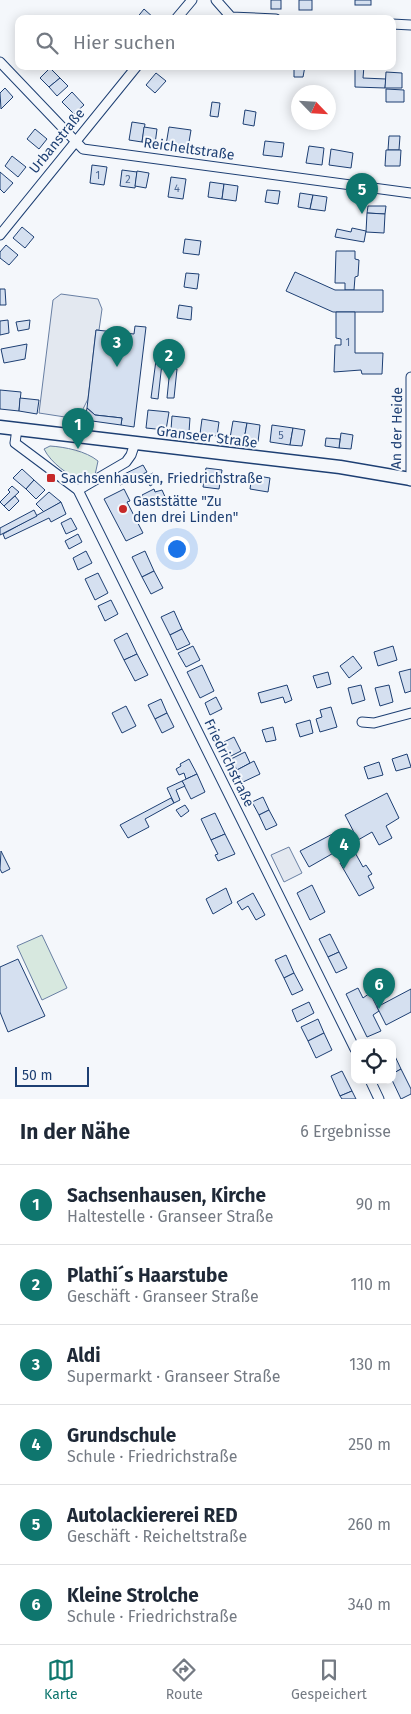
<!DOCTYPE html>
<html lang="de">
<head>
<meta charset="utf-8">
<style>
  body { margin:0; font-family:"Fira Sans",sans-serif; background:#f6f6f7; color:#1f2937 }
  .controls { position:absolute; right:15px; bottom:15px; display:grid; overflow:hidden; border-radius:10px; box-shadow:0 2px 12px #0003 }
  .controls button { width:45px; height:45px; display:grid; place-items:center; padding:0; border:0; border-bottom:1px solid #e0e1e3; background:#fff; color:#1f2937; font:25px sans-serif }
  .compass { position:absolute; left:291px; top:85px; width:45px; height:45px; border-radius:50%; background:#fff; box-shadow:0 2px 12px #0003; rotate:115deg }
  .scale { position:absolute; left:15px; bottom:12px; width:74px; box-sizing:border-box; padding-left:5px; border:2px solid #1d3f73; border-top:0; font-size:14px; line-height:18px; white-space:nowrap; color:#1d3f73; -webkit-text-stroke:4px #f4f7fb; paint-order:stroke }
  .you { position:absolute; left:176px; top:548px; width:18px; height:18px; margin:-12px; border:4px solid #fff; border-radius:50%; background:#1a73e8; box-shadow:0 0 0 8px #1a73e833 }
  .badge { display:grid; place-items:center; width:32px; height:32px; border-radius:50%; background:#0f766e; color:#fff; font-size:16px; font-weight:700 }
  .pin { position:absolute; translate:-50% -41px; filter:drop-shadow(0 1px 2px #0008) }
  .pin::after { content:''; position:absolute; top:26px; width:18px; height:15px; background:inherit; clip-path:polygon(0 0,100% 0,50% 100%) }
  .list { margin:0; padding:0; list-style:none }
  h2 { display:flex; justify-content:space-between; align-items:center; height:65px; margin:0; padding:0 20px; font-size:21px }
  h2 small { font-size:16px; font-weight:400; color:#747a83 }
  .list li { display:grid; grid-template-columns:32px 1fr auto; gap:15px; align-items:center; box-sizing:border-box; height:80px; padding:0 20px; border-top:1px solid #e0e1e3 }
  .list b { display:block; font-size:19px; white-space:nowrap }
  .list p { margin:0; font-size:16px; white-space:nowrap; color:#747a83 }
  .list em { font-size:16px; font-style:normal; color:#747a83 }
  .icon { flex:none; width:28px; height:28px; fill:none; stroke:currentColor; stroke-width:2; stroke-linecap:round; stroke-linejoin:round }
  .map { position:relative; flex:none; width:411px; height:1099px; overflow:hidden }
  .search { position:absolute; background:#fff; box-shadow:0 2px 12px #0003; left:15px; right:15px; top:15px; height:55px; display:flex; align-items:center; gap:12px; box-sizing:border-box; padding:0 18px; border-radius:10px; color:#747a83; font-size:19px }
  .sheet { height:545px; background:#fff }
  nav { display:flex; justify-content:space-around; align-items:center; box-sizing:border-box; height:70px; border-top:1px solid #e0e1e3; background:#fff; font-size:14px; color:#747a83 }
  nav a { display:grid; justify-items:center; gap:2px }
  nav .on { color:#0f766e }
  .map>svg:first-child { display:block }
  .green { fill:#d7e8df; stroke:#687fa3 }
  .parking { fill:#e3e8f0; stroke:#687fa3 }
  .building { fill:#d5e0f0; stroke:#1d3f73 }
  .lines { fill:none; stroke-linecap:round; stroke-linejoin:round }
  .minor-casing { stroke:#1d3f73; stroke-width:11 }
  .secondary-casing { stroke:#1d3f73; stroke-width:15 }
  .minor { stroke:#f4f7fb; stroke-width:9 }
  .secondary { stroke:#f4f7fb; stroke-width:12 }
  .poi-dot { fill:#c62828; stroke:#f4f7fb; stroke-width:2 }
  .labels { text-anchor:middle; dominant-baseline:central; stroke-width:4; stroke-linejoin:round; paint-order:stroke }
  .number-label { font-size:11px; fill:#4b6792 }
  .street-label { font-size:14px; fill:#1d3f73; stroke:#f4f7fb }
  .poi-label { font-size:14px; fill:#1d3f73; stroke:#f4f7fb; text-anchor:start }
</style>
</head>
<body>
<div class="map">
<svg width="411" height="1099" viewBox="0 0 411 1099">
  <rect width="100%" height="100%" fill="#f4f7fb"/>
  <g class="green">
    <path d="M50,446C65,447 86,451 98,461L95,475L83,482C68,475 51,463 44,449Z"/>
    <path d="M42,935L67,988L42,1000L17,946Z"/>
  </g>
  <g class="parking">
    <path d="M61,294L98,299L102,309L99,330H96L88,399L78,419L39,413L53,300Z"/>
    <path d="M289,847L302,873L284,882L271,855Z"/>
  </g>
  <g class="building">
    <rect x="271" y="0" width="10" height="9"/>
    <rect x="299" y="0" width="13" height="10"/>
    <rect x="355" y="0" width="16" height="5"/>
    <path d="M144,9L155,19H136Z"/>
    <path d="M294,66H305L303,77H294Z"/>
    <path d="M355,66H364L363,78L386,79L385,88L355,87Z"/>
    <path d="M50,68L60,78L49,87L40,78Z"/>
    <path d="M386,72L402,73V88H385Z"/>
    <path d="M156,73L166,81L155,93L146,85Z"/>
    <path d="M60,78L68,86L57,96L49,87Z"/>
    <path d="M5,88L13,97L1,109L0,93Z"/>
    <path d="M386,89L404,90V102H386Z"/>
    <path d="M72,92L84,105L74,114L62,102Z"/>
    <path d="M212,102L220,103L218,117L210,116Z"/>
    <path d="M245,110L256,112L254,126L243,124Z"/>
    <path d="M132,122L145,124L142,142L129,140Z"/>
    <path d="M144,127L157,129L155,144L142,142Z"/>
    <path d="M169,127L191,130L188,148L166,145Z"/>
    <path d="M35,129L47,139L39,149L27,139Z"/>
    <path d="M389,136H400L399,150H388Z"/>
    <path d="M265,141L284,143L282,157L263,155Z"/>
    <path d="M309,146L324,148L322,165L306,163Z"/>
    <path d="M331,149L353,153L351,168L329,165Z"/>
    <path d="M386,150H401L400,166H385Z"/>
    <path d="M12,156L26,167L18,177L5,166Z"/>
    <path d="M92,165L107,167L104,185L90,183Z"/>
    <path d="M122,170L137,172L135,188L120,186Z"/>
    <path d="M137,171L149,173L146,188L135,186Z"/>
    <path d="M0,172L13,183L4,193L0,189Z"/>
    <path d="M171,177L186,179L183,199L168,197Z"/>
    <path d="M210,182L224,184L222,199L208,197Z"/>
    <path d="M224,184L238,186L236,201L222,199Z"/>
    <path d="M267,190L280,191L278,204L265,202Z"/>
    <path d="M300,193L313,195L310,209L298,207Z"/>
    <path d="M313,195L327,197L325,211L310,209Z"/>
    <path d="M368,206H386L385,214L367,213Z"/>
    <path d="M367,213L385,214L384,233L366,232Z"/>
    <path d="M22,227L34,237L25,248L13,238Z"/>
    <path d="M352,228L366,231L364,242L335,237L337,229L351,232Z"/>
    <path d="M185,239L201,241L199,255L183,253Z"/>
    <path d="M6,245L18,255L9,265L0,258V252Z"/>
    <path d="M336,251H355V259L359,260L358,276L355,277L354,290H345V283H335Z"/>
    <path d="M295,272L335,290H383V312H333L286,291Z"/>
    <path d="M186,273L199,274L197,289L184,287Z"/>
    <path d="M0,289H5L6,305H0Z"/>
    <path d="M179,305L192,307L191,320L177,318Z"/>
    <path d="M336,312H355V353H383L382,374H362L361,370L334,372L335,345H341V339L336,338Z"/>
    <path d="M8,320L9,333L0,335V321Z"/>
    <path d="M30,320L29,329L18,331L16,322Z"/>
    <path d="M135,326L146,327L134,427L121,425L122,418L95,415L87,408L96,330L134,334Z"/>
    <path d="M27,344L25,359L4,363L1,349Z"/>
    <path d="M158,345H164L158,399L151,398Z"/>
    <path d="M170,368L177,369L174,398H167Z"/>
    <path d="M0,390L21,392L19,411L0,409Z"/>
    <path d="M20,398L39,400L37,414L19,411Z"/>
    <path d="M87,408L95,415L122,418L121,425L85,420Z"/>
    <path d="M148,410L169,412L166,430L146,428Z"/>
    <path d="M172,416L190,418L189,432L171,430Z"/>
    <path d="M202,419L219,422L217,436L200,434Z"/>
    <path d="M233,421L247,423L244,440L230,438Z"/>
    <path d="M247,423L260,425L258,442L244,440Z"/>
    <path d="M272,425L293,428L290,445L270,442Z"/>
    <path d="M293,428L305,430L302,446L290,445Z"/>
    <path d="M341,433L353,435L351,449L339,448Z"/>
    <path d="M326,438L340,439L339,448L325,446Z"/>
    <path d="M143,465L147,472L120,485L116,478Z"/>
    <path d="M206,468L222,470L219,489L203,487Z"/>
    <path d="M22,469L34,480L26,489L13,478Z"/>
    <path d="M153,473L157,482L150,486L145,477Z"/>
    <path d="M252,475L270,478L268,492L250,489Z"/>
    <path d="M34,480L45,490L36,499L26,489Z"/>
    <path d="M12,486L19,492L4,506L0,502L10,492L8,490Z"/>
    <path d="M124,489L130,501L127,502L143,533L126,541L104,499Z"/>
    <path d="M154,489L155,492L162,490L166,499L148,507L142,495Z"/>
    <path d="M49,492L61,502L44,512L36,504Z"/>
    <path d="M15,496L19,501L9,511L4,506Z"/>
    <path d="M61,502L66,514L51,522L49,518L5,539L3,534Z"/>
    <path d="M34,510L37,516L0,535V528Z"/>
    <path d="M71,518L77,529L66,534L61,523Z"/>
    <path d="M78,534L82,542L69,549L65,541Z"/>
    <path d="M86,551L92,563L78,570L73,558Z"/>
    <path d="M145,551L154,571L142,577L132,557Z"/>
    <path d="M154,571L163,588L151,594L142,577Z"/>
    <path d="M98,573L108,593L95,600L85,579Z"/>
    <path d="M111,600L118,614L105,621L98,606Z"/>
    <path d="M174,611L182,629L170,635L161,617Z"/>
    <path d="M182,629L190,644L177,650L170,635Z"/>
    <path d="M127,633L137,654L124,660L114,640Z"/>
    <path d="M193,646L200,660L186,667L178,653Z"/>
    <path d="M393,646L397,660L378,666L374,652Z"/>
    <path d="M137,654L148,675L135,681L124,660Z"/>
    <path d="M353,656L362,668L349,678L340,666Z"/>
    <path d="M202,665L214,691L200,698L187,672Z"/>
    <path d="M411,669V691L405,693L399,672Z"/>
    <path d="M328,672L331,684L317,688L313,676Z"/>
    <path d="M287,685L292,700L285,703L283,697L261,703L258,693Z"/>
    <path d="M361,685L365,700L352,704L348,688Z"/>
    <path d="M389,685L393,702L380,706L375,688Z"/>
    <path d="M216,697L222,709L210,715L205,703Z"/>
    <path d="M161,699L167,713L155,719L148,705Z"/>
    <path d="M126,706L136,726L122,733L112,713Z"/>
    <path d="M331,707L337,727L320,732L316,719L322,717L320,710Z"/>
    <path d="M167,713L174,727L162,733L155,719Z"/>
    <path d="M310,720L313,733L300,737L296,724Z"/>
    <path d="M273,727L276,740L266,742L262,730Z"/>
    <path d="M234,737L241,751L229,757L222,743Z"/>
    <path d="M245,752L250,763L237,770L231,759Z"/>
    <path d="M407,754L411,767L396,771L392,759Z"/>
    <path d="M189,759L197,774L186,779L184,773L179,775L176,769L181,766L180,764Z"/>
    <path d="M254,761L260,774L243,782L237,770Z"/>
    <path d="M379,762L383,775L368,779L364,767Z"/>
    <path d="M197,774L205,792L191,799L182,781Z"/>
    <path d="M182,781L185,786L176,790L180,800L174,803L167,788Z"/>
    <path d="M387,793L399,818L386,826L392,838L379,845L372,832L358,840L345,815Z"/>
    <path d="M263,797L269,810L259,815L252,802Z"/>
    <path d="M171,798L174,803L145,819L149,827L128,838L120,825Z"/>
    <path d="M185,805L189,811L181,817L176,810Z"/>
    <path d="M269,810L277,825L266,830L259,815Z"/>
    <path d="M215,813L225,834L211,840L201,819Z"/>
    <path d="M342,829L363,867L366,865L372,874L368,876L374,888L359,896L340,863L343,861L337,851L309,867L300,851Z"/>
    <path d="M225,834L235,854L218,861L215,855L218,854L211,840Z"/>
    <path d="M1,851L10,869L2,873L0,869Z"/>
    <path d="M312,885L325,912L310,920L297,893Z"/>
    <path d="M226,888L232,903L213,914L206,899Z"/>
    <path d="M253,893L265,915L256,920L248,906L242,910L237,902Z"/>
    <path d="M330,934L339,952L328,957L319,939Z"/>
    <path d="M339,952L347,968L336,973L328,957Z"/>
    <path d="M286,955L294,973L284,978L275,960Z"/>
    <path d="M18,959L45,1016L8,1032L0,1012V967Z"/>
    <path d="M294,973L303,990L292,995L284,978Z"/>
    <path d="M358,988L363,998L370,993L379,1011L373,1015L381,1031L367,1037L346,994Z"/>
    <path d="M411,989V1012L386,1025L377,1007Z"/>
    <path d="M309,1002L314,1013L297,1022L292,1010Z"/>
    <path d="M318,1019L324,1033L308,1041L301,1027Z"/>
    <path d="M324,1033L332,1050L316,1058L308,1041Z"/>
    <path d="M393,1052L401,1069L392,1074V1053Z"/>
    <path d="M401,1069L411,1089V1094L401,1099L392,1080V1074Z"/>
    <path d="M342,1071L352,1091L340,1096L331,1076Z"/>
    <path d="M352,1091L356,1099H342L340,1096Z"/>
  </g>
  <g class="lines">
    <g class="minor-casing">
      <g id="minor">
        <path d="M216,0L231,17L276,19"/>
        <path d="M176,19L192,0"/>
        <path d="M392,24L411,25"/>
        <path d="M0,62L83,149L411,193"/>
        <path d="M0,235L137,66"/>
        <path d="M411,377V481"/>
        <path d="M17,429L15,443L78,490L355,1049"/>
        <path d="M78,490L126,462L131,455L135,443"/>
        <path d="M362,722L374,723L411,713"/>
        <path d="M370,1080L379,1099"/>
      </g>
    </g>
    <g class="secondary-casing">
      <path id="secondary" d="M0,427L340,467L411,479"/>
    </g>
    <use href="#minor" class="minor"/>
    <use href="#secondary" class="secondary"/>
  </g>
  <g class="poi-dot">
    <rect x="46" y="473" width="10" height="10" rx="2.5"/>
    <circle cx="123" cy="509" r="5"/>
  </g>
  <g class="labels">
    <g class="number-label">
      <text x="98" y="175">1</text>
      <text x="128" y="179">2</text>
      <text x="177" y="188">4</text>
      <text x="348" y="342">1</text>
      <text x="281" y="435">5</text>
    </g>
    <g class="street-label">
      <text transform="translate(57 141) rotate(-51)">Urbanstraße</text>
      <text transform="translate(189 149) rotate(8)">Reicheltstraße</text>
      <text transform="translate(397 428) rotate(-89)">An der Heide</text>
      <text transform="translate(207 437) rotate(7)">Granseer Straße</text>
      <text transform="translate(229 763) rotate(64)">Friedrichstraße</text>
    </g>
    <g class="poi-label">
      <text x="61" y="478">Sachsenhausen, Friedrichstraße</text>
      <text x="133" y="501">Gaststätte "Zu<tspan x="133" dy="16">den drei Linden"</tspan></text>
    </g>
  </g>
</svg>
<div class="controls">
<button><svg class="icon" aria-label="locate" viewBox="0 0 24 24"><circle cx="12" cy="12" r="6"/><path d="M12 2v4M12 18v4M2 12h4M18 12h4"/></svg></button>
</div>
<svg class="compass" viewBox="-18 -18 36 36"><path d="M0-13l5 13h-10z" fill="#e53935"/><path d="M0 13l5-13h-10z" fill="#747a83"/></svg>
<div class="scale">50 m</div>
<div class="you"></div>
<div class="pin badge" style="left:78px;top:449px">1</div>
<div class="pin badge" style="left:169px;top:380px">2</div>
<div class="pin badge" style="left:117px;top:367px">3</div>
<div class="pin badge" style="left:344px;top:869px">4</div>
<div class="pin badge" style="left:362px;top:214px">5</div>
<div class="pin badge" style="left:379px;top:1009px">6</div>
<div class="search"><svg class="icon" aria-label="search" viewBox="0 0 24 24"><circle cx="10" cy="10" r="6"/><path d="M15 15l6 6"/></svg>Hier suchen</div>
</div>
<section class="sheet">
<h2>In der Nähe<small>6 Ergebnisse</small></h2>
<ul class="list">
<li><span class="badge">1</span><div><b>Sachsenhausen, Kirche</b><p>Haltestelle · Granseer Straße</p></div><em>90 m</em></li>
<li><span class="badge">2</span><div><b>Plathi´s Haarstube</b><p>Geschäft · Granseer Straße</p></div><em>110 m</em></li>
<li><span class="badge">3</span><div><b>Aldi</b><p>Supermarkt · Granseer Straße</p></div><em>130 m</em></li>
<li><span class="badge">4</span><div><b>Grundschule</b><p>Schule · Friedrichstraße</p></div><em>250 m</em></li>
<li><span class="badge">5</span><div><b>Autolackiererei RED</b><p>Geschäft · Reicheltstraße</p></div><em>260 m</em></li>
<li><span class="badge">6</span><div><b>Kleine Strolche</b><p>Schule · Friedrichstraße</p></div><em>340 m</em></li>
</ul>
</section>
<nav>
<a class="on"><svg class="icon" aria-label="map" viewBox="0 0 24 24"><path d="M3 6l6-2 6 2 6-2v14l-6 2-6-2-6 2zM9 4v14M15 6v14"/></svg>Karte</a>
<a><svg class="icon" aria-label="directions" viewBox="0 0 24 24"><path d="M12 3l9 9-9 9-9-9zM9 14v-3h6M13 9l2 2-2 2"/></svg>Route</a>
<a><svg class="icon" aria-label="saved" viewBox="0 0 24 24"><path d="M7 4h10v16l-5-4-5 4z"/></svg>Gespeichert</a>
</nav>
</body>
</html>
